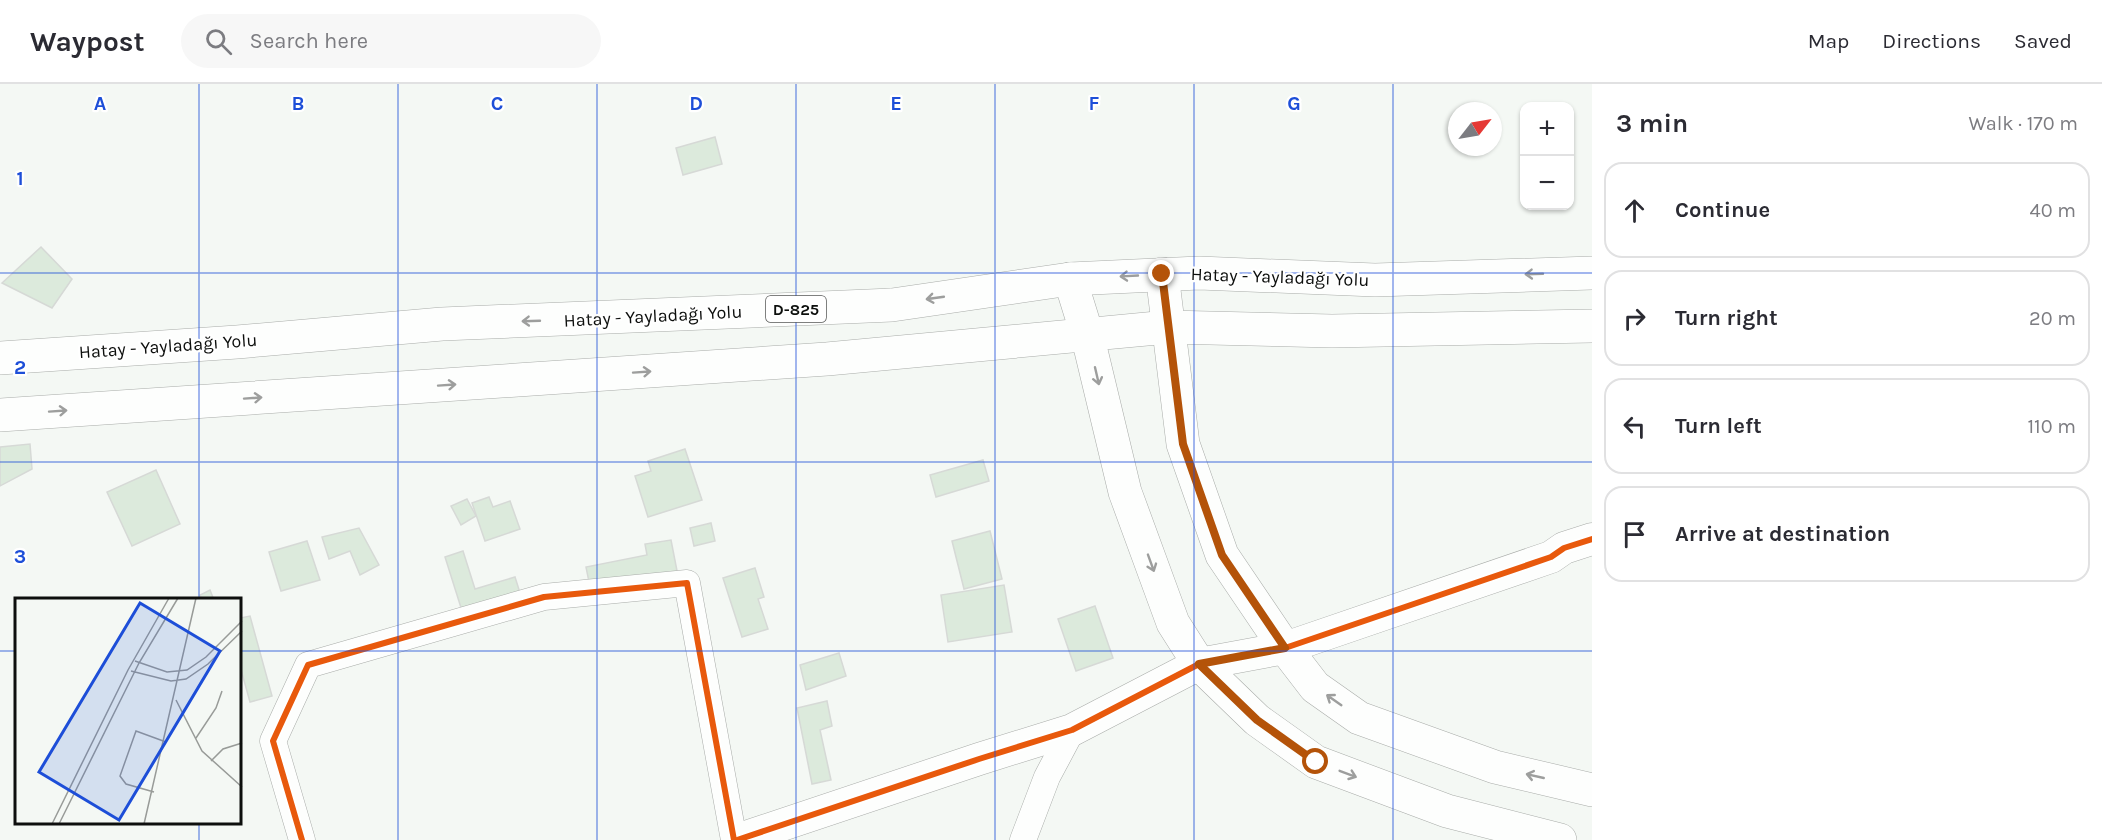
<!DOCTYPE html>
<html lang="en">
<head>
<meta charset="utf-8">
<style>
  body { margin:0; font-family:Karla,sans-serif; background:#f7f7f7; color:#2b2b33 }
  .controls { position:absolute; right:18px; top:18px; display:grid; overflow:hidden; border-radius:12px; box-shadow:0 2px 4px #0004 }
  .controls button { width:54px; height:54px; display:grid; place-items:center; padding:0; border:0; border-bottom:2px solid #e1e1e2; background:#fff; color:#2b2b33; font:30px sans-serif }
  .compass { position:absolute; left:1448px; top:18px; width:54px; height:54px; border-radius:50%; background:#fff; box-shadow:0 2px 4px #0004; rotate:59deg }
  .stop { position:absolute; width:18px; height:18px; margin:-14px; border:4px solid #b45309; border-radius:50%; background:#fff }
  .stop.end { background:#b45309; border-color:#fff; box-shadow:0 2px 6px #0008 }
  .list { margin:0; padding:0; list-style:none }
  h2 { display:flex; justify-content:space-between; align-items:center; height:78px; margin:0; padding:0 24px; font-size:26px }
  h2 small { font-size:20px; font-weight:400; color:#7c7c81 }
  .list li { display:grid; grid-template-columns:39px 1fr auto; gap:18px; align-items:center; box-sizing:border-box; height:96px; margin:0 12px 12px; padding:0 12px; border:2px solid #e1e1e2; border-radius:18px }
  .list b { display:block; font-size:22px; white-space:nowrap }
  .list em { font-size:20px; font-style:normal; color:#7c7c81 }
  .icon { flex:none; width:33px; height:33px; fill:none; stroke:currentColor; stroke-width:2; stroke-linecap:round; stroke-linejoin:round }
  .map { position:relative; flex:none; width:1592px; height:756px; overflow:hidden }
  header { display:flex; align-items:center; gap:36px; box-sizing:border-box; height:84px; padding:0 30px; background:#fff; border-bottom:2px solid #e1e1e2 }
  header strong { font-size:28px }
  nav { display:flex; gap:33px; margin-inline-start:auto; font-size:21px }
  .search { width:420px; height:54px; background:#f7f7f7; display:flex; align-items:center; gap:15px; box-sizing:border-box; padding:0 21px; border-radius:33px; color:#7c7c81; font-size:22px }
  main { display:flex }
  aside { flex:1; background:#fff }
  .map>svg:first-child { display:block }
  .building { fill:#dceadc; stroke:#d6d9d6; stroke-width:1.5 }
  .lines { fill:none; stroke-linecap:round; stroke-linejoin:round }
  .minor-casing { stroke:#a9aca9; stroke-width:27 }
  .tertiary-casing { stroke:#a9aca9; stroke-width:33 }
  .secondary-casing { stroke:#a9aca9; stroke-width:34 }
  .trunk-casing { stroke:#a9aca9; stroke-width:34 }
  .minor { stroke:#fdfefd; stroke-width:26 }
  .tertiary { stroke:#fdfefd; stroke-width:32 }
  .secondary { stroke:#fdfefd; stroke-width:33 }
  .trunk { stroke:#fdfefd; stroke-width:33 }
  .cycleway-casing { stroke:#fff; stroke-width:10 }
  .cycleway { stroke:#e8590c; stroke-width:6 }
  .oneway { stroke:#9d9e9d }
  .route { stroke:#b45309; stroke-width:8 }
  .grid { fill:none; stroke:#1d4ed8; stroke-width:1.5; stroke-opacity:0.55 }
  .labels { text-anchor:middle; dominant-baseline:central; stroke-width:4.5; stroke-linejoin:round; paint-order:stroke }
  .shield { fill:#fff; stroke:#565756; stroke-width:1.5 }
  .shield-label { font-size:16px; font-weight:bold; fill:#0d0f0d }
  .street-label { font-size:18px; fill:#0d0f0d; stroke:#fff }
  .inset-road { fill:none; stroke:#989b98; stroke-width:1.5 }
  .view { fill:#1d4ed8; fill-opacity:0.15; stroke:#1d4ed8; stroke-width:3 }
  .inset-edge { fill:none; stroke:#0d0f0d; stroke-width:3 }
  .grid-label { font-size:20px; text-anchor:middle; font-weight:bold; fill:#1d4ed8; stroke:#fff; stroke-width:4.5; stroke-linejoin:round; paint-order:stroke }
</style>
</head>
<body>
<header>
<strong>Waypost</strong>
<div class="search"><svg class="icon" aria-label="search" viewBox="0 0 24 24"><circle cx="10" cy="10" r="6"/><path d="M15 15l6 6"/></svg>Search here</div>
<nav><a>Map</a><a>Directions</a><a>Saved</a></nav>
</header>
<main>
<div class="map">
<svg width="1592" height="756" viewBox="0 0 1592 756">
  <rect width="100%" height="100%" fill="#f4f8f4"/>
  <g class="building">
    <path d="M715,53L722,80L683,91L676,64Z"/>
    <path d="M41,163L72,195L52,224L2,199Z"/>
    <path d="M30,360L32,385L0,402V363Z"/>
    <path d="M685,365L702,416L648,433L635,392L651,387L648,377Z"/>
    <path d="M983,376L989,397L936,413L930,391Z"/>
    <path d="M156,386L180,440L132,462L107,408Z"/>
    <path d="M489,413L493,423L510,417L520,445L485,457L472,419Z"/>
    <path d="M467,415L476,432L461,441L451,422Z"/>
    <path d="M711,439L715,457L694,462L690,444Z"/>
    <path d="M359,444L379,481L360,491L350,467L329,475L322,453Z"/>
    <path d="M990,447L1002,495L964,505L952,457Z"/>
    <path d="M671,456L678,492L591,508L586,483L647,471L645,460Z"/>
    <path d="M307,457L320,496L281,507L269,468Z"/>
    <path d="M463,467L475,505L515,493L521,512L463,530L445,473Z"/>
    <path d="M755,484L764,513L758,515L768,545L742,553L723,494Z"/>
    <path d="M1004,501L1012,548L948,558L941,511Z"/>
    <path d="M210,506L214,516H202L200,511Z"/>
    <path d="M1095,522L1113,574L1076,587L1058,535Z"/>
    <path d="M250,532L272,612L250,618L240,582V534Z"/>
    <path d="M839,569L846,592L806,606L800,581Z"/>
    <path d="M827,617L832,642L820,646L831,696L812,700L797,624Z"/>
  </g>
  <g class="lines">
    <g class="minor-casing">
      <g id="minor">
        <path d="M302,756L273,657L308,581L544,513L687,499L734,756"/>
        <path d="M1023,756L1047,693L1072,646"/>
      </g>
    </g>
    <g class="tertiary-casing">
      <path id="tertiary" d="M737,756L979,675L1072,646L1199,580L1285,564L1551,473L1564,464L1592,455"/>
    </g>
    <g class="secondary-casing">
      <g id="secondary">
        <path d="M1162,190L1183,360L1222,471L1285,564L1315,603L1359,634L1495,683L1592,706"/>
        <path d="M1070,195L1087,250L1125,408L1173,539L1199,580L1257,636L1316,678L1447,727L1560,756"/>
      </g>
    </g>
    <g class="trunk-casing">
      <g id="trunk">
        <path d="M0,274L237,258L442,240L892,221L1070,195L1199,189L1375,196L1592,189"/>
        <path d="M0,331L827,275L1168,243L1332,247L1592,242"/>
      </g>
    </g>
    <use href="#minor" class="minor"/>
    <use href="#tertiary" class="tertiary"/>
    <use href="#secondary" class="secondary"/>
    <use href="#trunk" class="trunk"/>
    <g class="cycleway-casing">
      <g id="cycleway">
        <path d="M302,756L273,657L308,581L544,513L687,499L734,756"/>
        <path d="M737,756L979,675L1072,646L1199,580L1285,564L1551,473L1564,464L1592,455"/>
      </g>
    </g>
    <use href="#cycleway" class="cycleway"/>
  </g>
  <defs><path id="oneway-shaft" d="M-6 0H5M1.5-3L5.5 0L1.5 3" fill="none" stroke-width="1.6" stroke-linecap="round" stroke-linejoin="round" transform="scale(1.5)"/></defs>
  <g class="oneway">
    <use href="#oneway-shaft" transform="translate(1534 190) rotate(178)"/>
    <use href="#oneway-shaft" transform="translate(1129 192) rotate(177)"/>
    <use href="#oneway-shaft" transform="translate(935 214) rotate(172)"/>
    <use href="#oneway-shaft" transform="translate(531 237) rotate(178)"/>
    <use href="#oneway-shaft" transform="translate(642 288) rotate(-4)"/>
    <use href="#oneway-shaft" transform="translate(1097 292) rotate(77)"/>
    <use href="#oneway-shaft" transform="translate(447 301) rotate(-4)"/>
    <use href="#oneway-shaft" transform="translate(253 314) rotate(-4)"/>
    <use href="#oneway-shaft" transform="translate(58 327) rotate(-4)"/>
    <use href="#oneway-shaft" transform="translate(1151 479) rotate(70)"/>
    <use href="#oneway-shaft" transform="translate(1334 616) rotate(-145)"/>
    <use href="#oneway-shaft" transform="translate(1348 690) rotate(21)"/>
    <use href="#oneway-shaft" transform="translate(1535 692) rotate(-167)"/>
  </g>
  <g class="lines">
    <path class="route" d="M1162,190L1183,360L1222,471L1285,564L1199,580L1257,636L1316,678"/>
  </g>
  <path class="grid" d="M199,0V516M398,0V756M597,0V756M796,0V756M995,0V756M1194,0V756M1393,0V756M0,189H1592M0,378H1592M0,567H16M240,567H1592M199,740V756"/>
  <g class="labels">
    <rect class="shield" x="766" y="212" width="60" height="26" rx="4.5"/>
    <g class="shield-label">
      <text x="796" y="225">D-825</text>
    </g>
    <g class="street-label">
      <text transform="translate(1280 193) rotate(2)">Hatay - Yayladağı Yolu</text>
      <text transform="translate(653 232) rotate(-3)">Hatay - Yayladağı Yolu</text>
      <text transform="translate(168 262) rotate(-4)">Hatay - Yayladağı Yolu</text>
    </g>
  </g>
  <g transform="translate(15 514)">
    <rect width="226" height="226" fill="#f4f8f4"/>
    <path class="inset-road" d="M120,63L152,74L172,72L191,59L227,23M116,73L156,83L171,81L193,66L227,33M161,102L187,153L227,189M181,140L201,110L207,93M196,163L208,151L227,145M139,194L111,186L105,178L121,133L151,144M37,226L113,72L154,0M44,226L124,65L163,0M129,226L181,0"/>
    <path class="view" d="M125,5L205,53L104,222L24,174Z"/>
    <rect width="226" height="226" class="inset-edge"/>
  </g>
  <g class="grid-label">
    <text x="100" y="26">A</text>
    <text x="298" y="26">B</text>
    <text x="497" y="26">C</text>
    <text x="696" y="26">D</text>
    <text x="896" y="26">E</text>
    <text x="1094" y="26">F</text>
    <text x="1294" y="26">G</text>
    <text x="20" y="101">1</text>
    <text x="20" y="290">2</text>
    <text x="20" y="479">3</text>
  </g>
</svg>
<div class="controls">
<button>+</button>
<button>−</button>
</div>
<svg class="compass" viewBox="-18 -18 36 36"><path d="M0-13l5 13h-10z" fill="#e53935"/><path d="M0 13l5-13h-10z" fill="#7c7c81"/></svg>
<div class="stop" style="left:1316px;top:678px"></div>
<div class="stop end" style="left:1162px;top:190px"></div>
</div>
<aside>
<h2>3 min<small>Walk · 170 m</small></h2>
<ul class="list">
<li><svg class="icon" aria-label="ahead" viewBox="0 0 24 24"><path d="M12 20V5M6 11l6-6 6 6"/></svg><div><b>Continue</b></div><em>40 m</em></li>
<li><svg class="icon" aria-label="right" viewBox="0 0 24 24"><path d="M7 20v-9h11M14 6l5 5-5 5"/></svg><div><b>Turn right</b></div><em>20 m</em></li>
<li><svg class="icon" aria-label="left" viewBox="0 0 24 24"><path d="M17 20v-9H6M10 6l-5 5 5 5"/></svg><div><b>Turn left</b></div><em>110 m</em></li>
<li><svg class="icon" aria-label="arrive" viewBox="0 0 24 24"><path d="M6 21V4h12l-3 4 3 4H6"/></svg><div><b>Arrive at destination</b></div></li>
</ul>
</aside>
</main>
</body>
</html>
